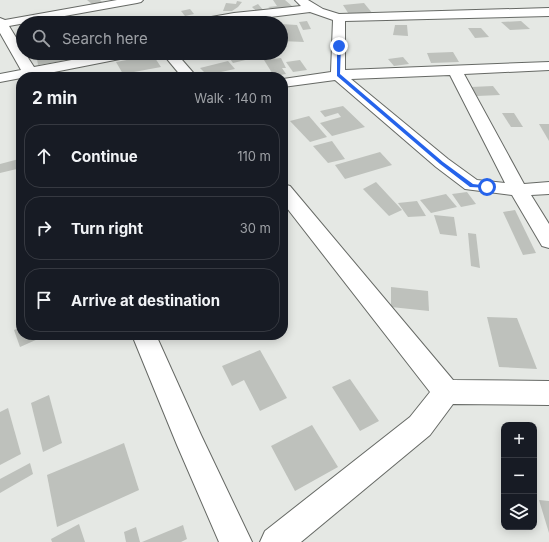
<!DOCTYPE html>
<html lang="en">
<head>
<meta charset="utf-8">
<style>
  body { margin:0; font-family:Inter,sans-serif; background:#20242c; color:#f1f3f6 }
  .controls { position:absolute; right:12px; bottom:12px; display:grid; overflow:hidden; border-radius:8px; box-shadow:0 2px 10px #0003 }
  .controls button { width:36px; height:36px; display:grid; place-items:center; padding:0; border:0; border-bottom:1px solid #363941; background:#171b24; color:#f1f3f6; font:20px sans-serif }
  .stop { position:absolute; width:12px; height:12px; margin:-9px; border:3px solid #2563eb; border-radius:50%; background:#fff }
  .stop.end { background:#2563eb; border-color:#fff; box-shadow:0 1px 4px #0008 }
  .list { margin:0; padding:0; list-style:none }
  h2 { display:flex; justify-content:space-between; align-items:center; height:52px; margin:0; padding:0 16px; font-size:17px }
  h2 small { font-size:13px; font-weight:400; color:#9ea1a6 }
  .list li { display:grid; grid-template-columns:26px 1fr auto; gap:12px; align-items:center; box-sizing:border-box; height:64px; margin:0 8px 8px; padding:0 8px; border:1px solid #363941; border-radius:16px }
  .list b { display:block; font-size:15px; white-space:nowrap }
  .list em { font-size:13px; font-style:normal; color:#9ea1a6 }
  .icon { flex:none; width:22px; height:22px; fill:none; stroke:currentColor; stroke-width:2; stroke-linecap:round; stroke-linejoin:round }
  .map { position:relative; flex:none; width:549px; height:542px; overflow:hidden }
  .search { position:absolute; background:#171b24; box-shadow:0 2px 10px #0003; left:16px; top:16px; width:272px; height:44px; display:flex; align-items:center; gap:10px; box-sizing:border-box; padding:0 14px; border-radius:22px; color:#9ea1a6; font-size:15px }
  .panel { position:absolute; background:#171b24; box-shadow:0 2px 10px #0003; left:16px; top:72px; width:272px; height:268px; border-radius:16px }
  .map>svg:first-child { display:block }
  .building { fill:#bec1bc }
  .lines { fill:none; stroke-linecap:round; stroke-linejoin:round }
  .street-casing { stroke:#666965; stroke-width:2 }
  .street { fill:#fff; fill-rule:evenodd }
  .route { fill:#2563eb }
</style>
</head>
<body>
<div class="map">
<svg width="549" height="542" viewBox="0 0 549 542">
  <rect width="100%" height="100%" fill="#e5e8e4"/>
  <g class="building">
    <path d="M87,0H100L103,3L93,5Z"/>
    <path d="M273,0H285L292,6L272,9L268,7L277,6Z"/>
    <path d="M237,1L242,2L238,7L232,11H223L226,3L236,4Z"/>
    <path d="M364,3L373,14L350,16L343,5Z"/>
    <path d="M258,4L264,11L257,12L252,7Z"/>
    <path d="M190,9L194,14L185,16L181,11Z"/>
    <path d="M307,21L311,29L303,30L299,22Z"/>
    <path d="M521,21L530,29L510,30L501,22Z"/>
    <path d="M281,24L297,25L304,42L281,41Z"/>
    <path d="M395,25H407L408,36L393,35Z"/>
    <path d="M468,28H481L489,37L475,38Z"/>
    <path d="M453,52L459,62L431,63L427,53Z"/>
    <path d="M36,53H103V54L38,65Z"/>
    <path d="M258,53L262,56L233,63L230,59Z"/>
    <path d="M153,55L161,67L123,74L116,62Z"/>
    <path d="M403,57L409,64L394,66L388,59Z"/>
    <path d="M281,58L286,68H282L286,74L274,76L264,60Z"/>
    <path d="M300,60L307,70L293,72L286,62Z"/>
    <path d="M228,61L235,69L207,75L200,68Z"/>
    <path d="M493,86L500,95L477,96L471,87Z"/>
    <path d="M343,106L365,127L332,136L320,123L341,117L338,113L325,117L320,111Z"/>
    <path d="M502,113H514L523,127H511Z"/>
    <path d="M309,116L327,137L310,142L290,121Z"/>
    <path d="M539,124H549V141Z"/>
    <path d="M332,141L345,159L328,163L313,146Z"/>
    <path d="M380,152L392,165L345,179L335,165Z"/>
    <path d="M19,159L21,168L0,173V164Z"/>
    <path d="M376,182L402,210L389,216L363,189Z"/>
    <path d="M467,192L476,204L461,207L452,194Z"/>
    <path d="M446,194L457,207L431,213L420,200Z"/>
    <path d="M417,201L426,216L408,217L398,203Z"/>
    <path d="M515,210L536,253L523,255L503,212Z"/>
    <path d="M434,215L454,217L457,236L440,234Z"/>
    <path d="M468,233L476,234L480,268L471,266Z"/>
    <path d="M391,287L428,291L429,311L391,307Z"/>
    <path d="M487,317L517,318L537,369L499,367Z"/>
    <path d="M21,327V335H47L20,347L14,330Z"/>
    <path d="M260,350L287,398L260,411L244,380L232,386L222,366Z"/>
    <path d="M350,379L379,421L360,431L332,387Z"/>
    <path d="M49,395L62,443L43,452L31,403Z"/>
    <path d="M8,408L21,454L0,465V412Z"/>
    <path d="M312,425L338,467L295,491L271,446Z"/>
    <path d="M124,443L139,490L57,527L47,475Z"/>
    <path d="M30,463L33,474L0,493V479Z"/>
    <path d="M539,500L549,501V533Z"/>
    <path d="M79,524L85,542H52L51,539Z"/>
    <path d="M183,525L187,539L181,542H142Z"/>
    <path d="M136,527L140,542H126L124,532Z"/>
  </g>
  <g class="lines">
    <g class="street-casing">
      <g id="street">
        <path d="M117,0H143L141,2L137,3L9,26L23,49V53H25L34,67L109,53H137L135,56L39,75L40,77H21V78L0,82V74L21,70L0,33V18L5,20Z"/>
        <path d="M295,0H308L323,9L339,14L549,8V16L345,21V70L549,62V70L464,74L524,184L549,182V194L531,195L549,224V248L542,246L512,195L465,189L436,167L335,80L283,87V79L331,72L333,20L310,12L221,23H194L196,20L200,19L234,13L301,6ZM450,75L505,183L477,180L448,159L351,79Z"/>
        <path d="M162,53H176L197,77H182Z"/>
        <path d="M283,184L290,186L453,380L549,381V405L453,404L430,435L301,542H260L265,531L410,417L430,392L283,203Z"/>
        <path d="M132,335H156L201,435L252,542H219L177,445Z"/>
      </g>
    </g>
    <use href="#street" class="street"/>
  </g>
  <path class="route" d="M339,45L341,46L340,74L443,162L473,184L489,186V188L470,187L440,164L337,76V46Z"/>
</svg>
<div class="controls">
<button>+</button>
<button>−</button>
<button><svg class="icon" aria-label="layers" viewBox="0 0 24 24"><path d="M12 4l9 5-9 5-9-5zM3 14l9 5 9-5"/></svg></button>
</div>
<div class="stop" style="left:487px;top:187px"></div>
<div class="stop end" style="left:339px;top:46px"></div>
<div class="search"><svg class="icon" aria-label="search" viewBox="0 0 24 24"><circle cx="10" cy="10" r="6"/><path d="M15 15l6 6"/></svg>Search here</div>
<section class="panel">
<h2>2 min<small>Walk · 140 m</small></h2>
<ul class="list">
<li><svg class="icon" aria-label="ahead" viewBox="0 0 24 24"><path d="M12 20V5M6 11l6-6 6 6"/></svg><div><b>Continue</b></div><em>110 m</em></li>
<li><svg class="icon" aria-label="right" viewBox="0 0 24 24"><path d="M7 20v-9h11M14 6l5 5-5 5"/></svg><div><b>Turn right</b></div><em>30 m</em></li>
<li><svg class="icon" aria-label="arrive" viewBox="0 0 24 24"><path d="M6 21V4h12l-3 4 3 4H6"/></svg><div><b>Arrive at destination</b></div></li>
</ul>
</section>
</div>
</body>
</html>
